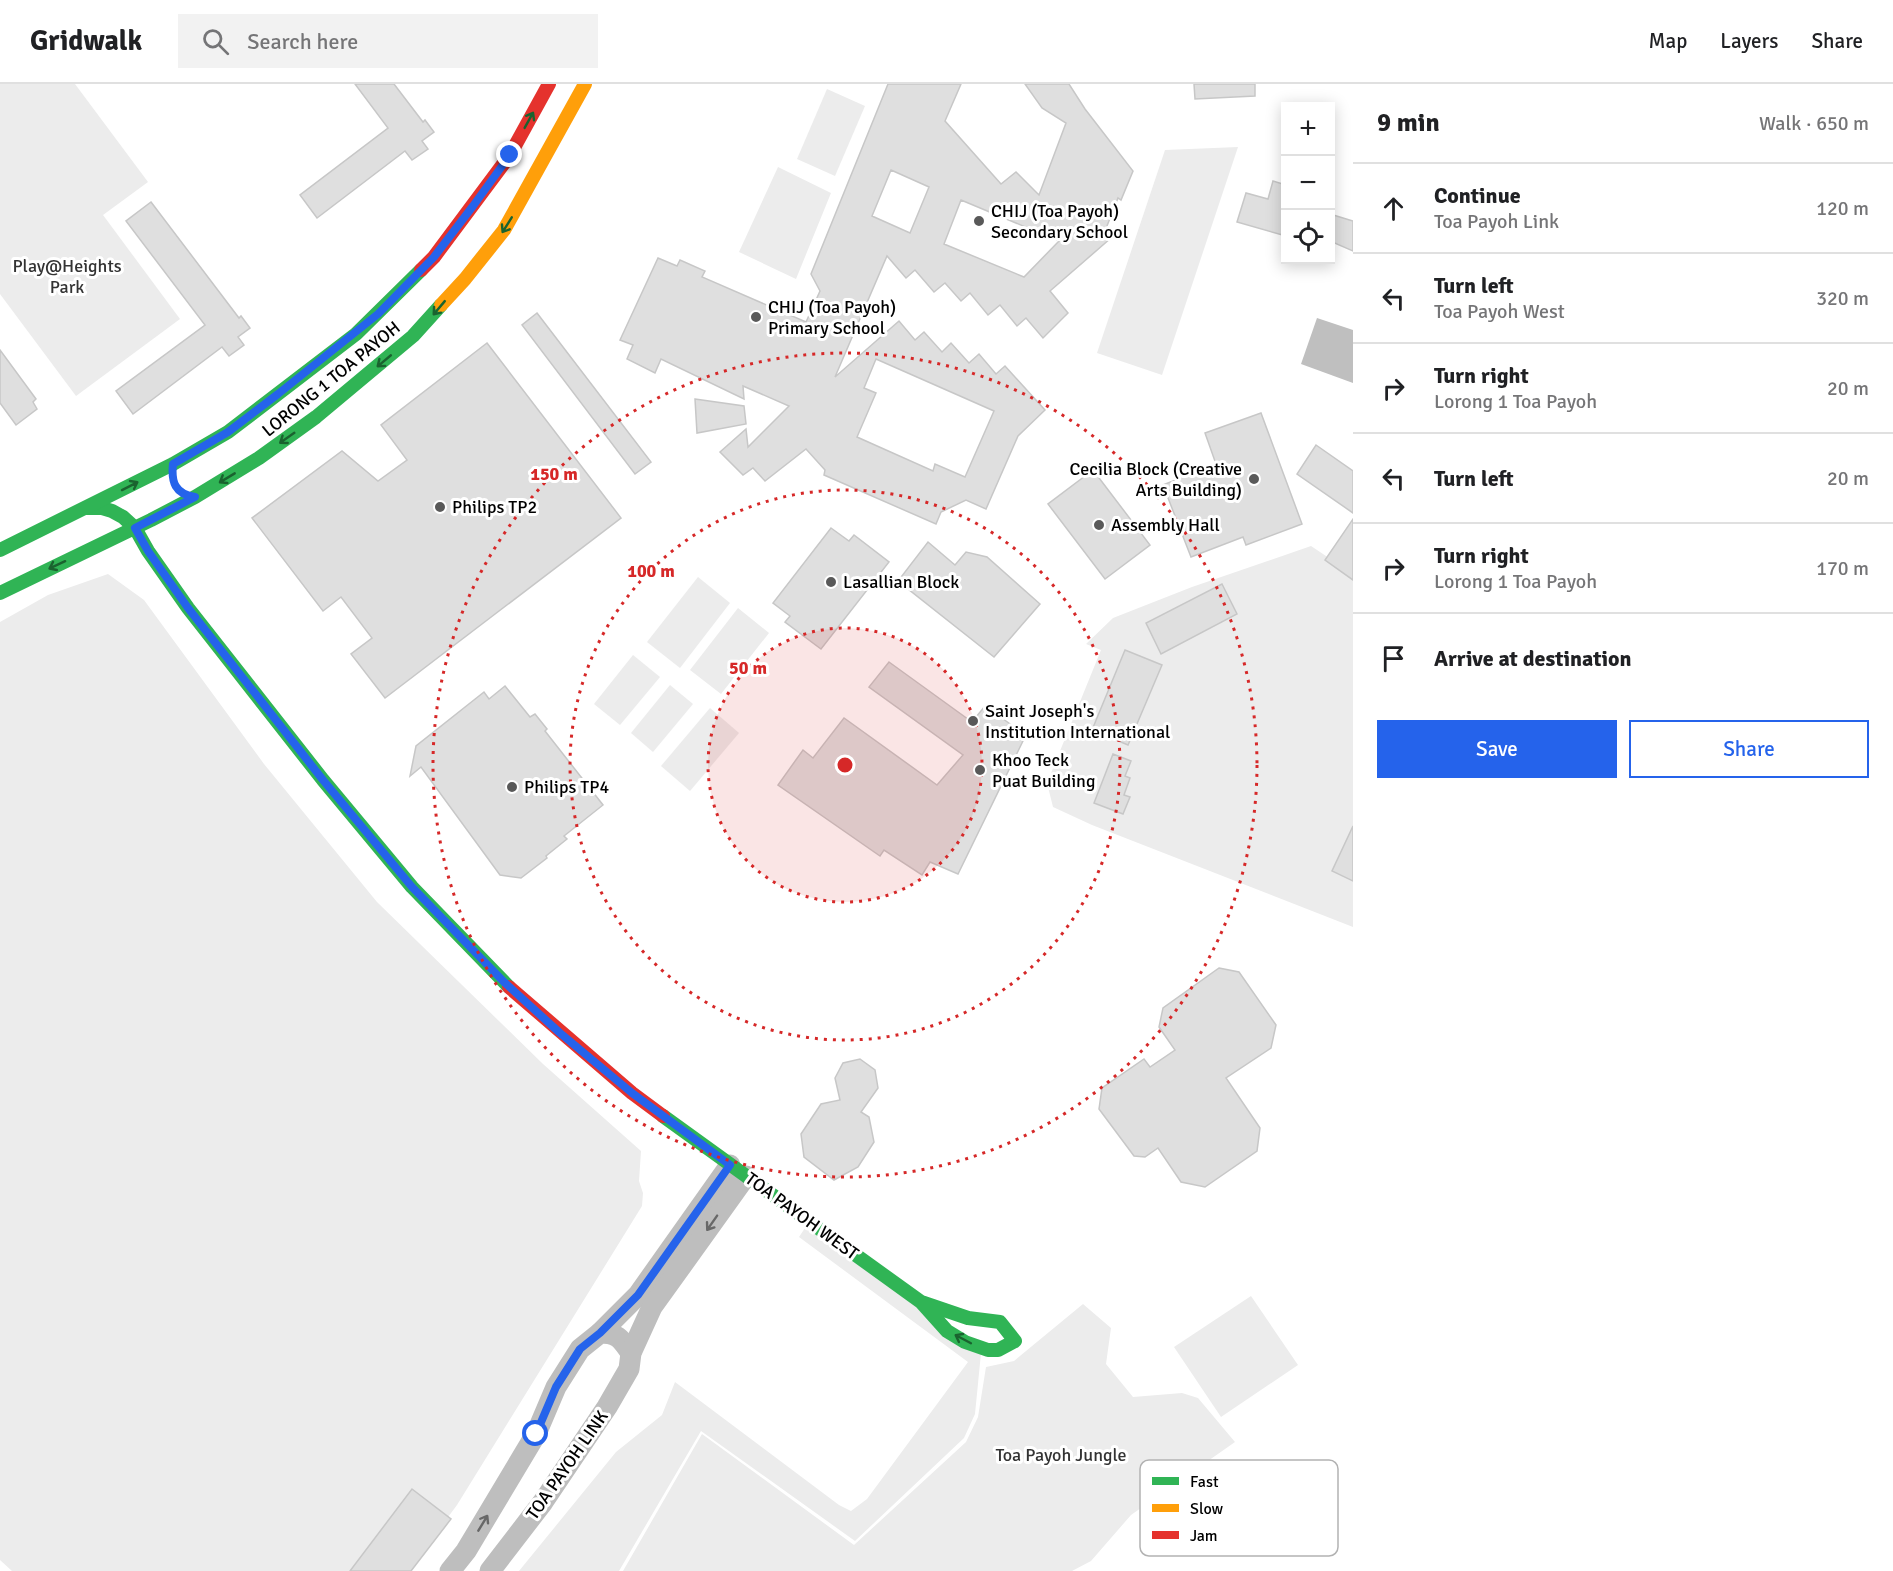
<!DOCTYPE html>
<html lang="en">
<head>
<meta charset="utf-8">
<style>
  body { margin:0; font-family:Signika,sans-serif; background:#f2f2f2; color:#202124 }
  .controls { position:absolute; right:18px; top:18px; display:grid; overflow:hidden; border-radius:0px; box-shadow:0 3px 15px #0003 }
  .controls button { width:54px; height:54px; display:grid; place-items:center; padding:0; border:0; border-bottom:2px solid #e0e0e0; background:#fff; color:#202124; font:30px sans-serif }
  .stop { position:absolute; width:18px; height:18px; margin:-14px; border:4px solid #2563eb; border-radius:50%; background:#fff }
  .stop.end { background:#2563eb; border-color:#fff; box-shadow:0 2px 6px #0008 }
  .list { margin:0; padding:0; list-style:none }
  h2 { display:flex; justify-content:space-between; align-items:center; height:78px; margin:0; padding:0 24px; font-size:26px }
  h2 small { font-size:20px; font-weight:400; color:#757577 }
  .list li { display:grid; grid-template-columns:39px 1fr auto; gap:18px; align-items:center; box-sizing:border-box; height:90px; padding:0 24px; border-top:2px solid #e0e0e0 }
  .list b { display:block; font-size:22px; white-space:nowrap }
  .list p { margin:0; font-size:20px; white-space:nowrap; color:#757577 }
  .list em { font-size:20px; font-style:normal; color:#757577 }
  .actions { display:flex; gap:12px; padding:18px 24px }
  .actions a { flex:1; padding:14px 0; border:2px solid #2563eb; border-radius:0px; text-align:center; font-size:21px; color:#2563eb }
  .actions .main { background:#2563eb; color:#fff }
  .icon { flex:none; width:33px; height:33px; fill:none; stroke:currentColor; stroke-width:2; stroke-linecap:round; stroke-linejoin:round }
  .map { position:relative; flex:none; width:1353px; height:1487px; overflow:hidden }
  header { display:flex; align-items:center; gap:36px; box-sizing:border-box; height:84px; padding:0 30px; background:#fff; border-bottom:2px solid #e0e0e0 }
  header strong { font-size:28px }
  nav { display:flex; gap:33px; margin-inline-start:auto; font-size:21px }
  .search { width:420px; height:54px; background:#f2f2f2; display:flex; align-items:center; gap:15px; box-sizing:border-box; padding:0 21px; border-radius:0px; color:#757577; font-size:22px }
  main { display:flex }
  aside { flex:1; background:#fff }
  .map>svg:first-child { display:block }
  .green { fill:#ececec }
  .water { fill:#bfbfbf }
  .building { fill:#dfdfdf; stroke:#c7c7c7; stroke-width:1.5; fill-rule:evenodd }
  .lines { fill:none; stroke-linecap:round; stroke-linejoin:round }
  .street { stroke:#bebebe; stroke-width:21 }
  .fast { stroke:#30b455; stroke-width:14 }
  .slow { stroke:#ff9f0a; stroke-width:14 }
  .jam { stroke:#e5322d; stroke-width:14 }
  .oneway { stroke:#1a632f }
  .oneway2 { stroke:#686868 }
  .route { stroke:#2563eb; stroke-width:8 }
  .ring { fill:none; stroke:#d62828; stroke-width:3; stroke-dasharray:3 6 }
  .poi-dot { fill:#595959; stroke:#fff; stroke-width:2 }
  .labels { text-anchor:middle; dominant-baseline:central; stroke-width:6; stroke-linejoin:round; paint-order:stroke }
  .poi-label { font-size:18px; fill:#000; stroke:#fff; text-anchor:start }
  .park-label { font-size:18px; fill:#333; stroke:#fff }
  .street-label { font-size:18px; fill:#000; stroke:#fff }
  .key { fill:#fff; stroke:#b2b2b2; stroke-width:1.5 }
  .key-label { font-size:16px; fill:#000 }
  .centre { fill:#d62828; stroke:#fff; stroke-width:3 }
  .ring-label { font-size:18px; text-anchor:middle; font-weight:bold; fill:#d62828; stroke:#fff; stroke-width:6; stroke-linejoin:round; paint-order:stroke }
</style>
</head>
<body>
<header>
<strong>Gridwalk</strong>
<div class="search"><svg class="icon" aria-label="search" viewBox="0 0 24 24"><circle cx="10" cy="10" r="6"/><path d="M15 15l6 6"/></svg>Search here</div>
<nav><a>Map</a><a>Layers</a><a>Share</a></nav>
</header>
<main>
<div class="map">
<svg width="1353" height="1487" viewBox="0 0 1353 1487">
  <rect width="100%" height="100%" fill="#fff"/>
  <g class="green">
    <path d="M0,0H75L148,98L103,131L180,235L76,312L0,210Z"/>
    <path d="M827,5L865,22L835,92L797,75Z"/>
    <path d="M1238,63L1162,291L1097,269L1165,66Z"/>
    <path d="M778,83L831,109L796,195L739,168Z"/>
    <path d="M1311,462L1353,490V843L1092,741L1053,723L1047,699L1101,566L1086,560L1113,534L1192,503Z"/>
    <path d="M108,490L144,516L264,680L377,818L543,980L641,1067L639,1097L643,1109L642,1122L457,1421L408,1487H12L0,1476V538L48,511Z"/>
    <path d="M698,493L730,519L680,584L647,558Z"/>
    <path d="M738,524L769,549L721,610L690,586Z"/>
    <path d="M633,571L660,593L620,641L594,620Z"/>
    <path d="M670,601L693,620L653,668L631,649Z"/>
    <path d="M710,624L739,649L690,707L661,682Z"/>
    <path d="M807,1141L981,1269L975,1330L964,1354L855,1457L701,1347L619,1487H519L616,1368L662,1331L675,1298L839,1421L851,1427L867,1415L968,1278L799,1153Z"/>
    <path d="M1251,1212L1298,1281L1221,1333L1174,1263Z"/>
    <path d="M1083,1220L1111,1244L1106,1280L1133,1313L1182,1309L1198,1314L1235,1358L1131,1431L1091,1477L1072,1487H623L702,1350L854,1461L966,1358L978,1333L986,1283L1014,1277Z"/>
  </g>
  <path class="water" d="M1317,234L1353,246V299L1301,280Z"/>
  <g class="building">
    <path d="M355,0H394L423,38L425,36L434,48L422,57L428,65L412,76L405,67L317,134L300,111L388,44Z"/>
    <path d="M888,0H961L945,37L1001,100L1016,88L1039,111L1066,39L1042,24L1025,0H1069L1085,25L1133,87L1121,116L1118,114L1105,147L1111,154L1050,207L1068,229L1043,254L1026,234L1017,242L1000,221L988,231L970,209L961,217L945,199L934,208L915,186L906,194L887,172L835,293L899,237L915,256L924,248L942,268L951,259L969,279L979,270L996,290L1005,282L1045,326L1018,352L986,425L966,416L941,428L936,440L824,391L825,386L806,365L765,397L753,384L743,391L720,368L746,345L748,363L789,322L743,302L744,315L661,275L655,289L627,275L633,261L620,256L658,174L677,182L680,176L705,187L702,193L806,238L820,207L811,190ZM891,86L929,103L910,149L872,132ZM961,116L1059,157L1024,193L944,160ZM876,275L994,327L965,393L935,380L933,387L857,353L876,309L864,304Z"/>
    <path d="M1194,0H1255V12L1195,15Z"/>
    <path d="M1273,97L1286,101V152L1237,138L1246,109L1268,115Z"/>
    <path d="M151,118L239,234L241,232L250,244L238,253L244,261L229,272L222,263L133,330L116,307L205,241L126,137Z"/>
    <path d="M1330,130L1353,137V167L1330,157Z"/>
    <path d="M537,229L651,378L635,390L522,241Z"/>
    <path d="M487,259L621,434L385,614L351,570L372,554L341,513L323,527L252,434L342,367L378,397L407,376L381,341Z"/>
    <path d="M0,266L36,315L33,318L37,325L16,341L0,319Z"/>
    <path d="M695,315L744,322L746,340L697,349Z"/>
    <path d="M1261,329L1302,440L1246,461L1243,453L1191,473L1163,401L1216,380L1205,349Z"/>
    <path d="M1316,361L1353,387V429L1297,390Z"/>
    <path d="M1093,386L1150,461L1105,495L1048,420Z"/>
    <path d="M1353,435V496L1325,476Z"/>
    <path d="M831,444L849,457L854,451L889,478L821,565L785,538L790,532L773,519Z"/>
    <path d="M928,458L955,481L966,468L987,473L1040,520L994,573L898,497Z"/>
    <path d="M1222,500L1237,530L1161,570L1146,539Z"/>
    <path d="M1125,566L1162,581L1128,661L1092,646Z"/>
    <path d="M889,578L972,638L985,622L1017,645L1011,652L1023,657L958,790L930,778L922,791L884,766L880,772L778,701L803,666L813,674L844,634L937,701L963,671L869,603Z"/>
    <path d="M505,602L530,633L535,630L547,645L545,647L603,721L564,752L567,755L546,772L547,774L521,794L500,791L421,683L410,692L416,662L484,608L489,615Z"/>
    <path d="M1113,670L1131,677L1125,692L1130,694L1124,711L1130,713L1123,730L1094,719Z"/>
    <path d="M1353,742V797L1332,787Z"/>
    <path d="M1219,884L1239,888L1276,941L1271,964L1226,994L1260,1044L1257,1067L1205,1103L1181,1098L1158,1064L1145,1073L1134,1072L1099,1025L1102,1004L1144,975L1150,983L1175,966L1159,943L1163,924Z"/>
    <path d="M860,975L875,986L878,1004L861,1028L869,1033L874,1058L858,1083L834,1096L804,1073L801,1050L821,1020L840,1016L835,994L843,979Z"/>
    <path d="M412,1405L451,1435L411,1487H350Z"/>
  </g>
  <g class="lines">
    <g class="street">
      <path d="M600,1249L638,1211L730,1081"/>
      <path d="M450,1487L466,1467L536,1350L556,1303L580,1265L600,1249C618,1249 621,1255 631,1269"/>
      <path d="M490,1487L543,1418L607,1323L629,1285L631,1269L652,1223L746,1092"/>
    </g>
    <g class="fast">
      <path d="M86,424H102L112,427L123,433L135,444L148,467L188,524L323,696L412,803L509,903"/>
      <path d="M0,466L173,380L228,348L356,250L421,186"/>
      <path d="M0,509L151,436L195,413L259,374L316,333L413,252L441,221"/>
      <path d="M663,1032L921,1218L947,1247L965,1258L988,1266H998L1015,1257L1000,1238L968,1234L921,1218"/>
    </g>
    <path class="slow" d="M441,221L465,195L504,146L585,0"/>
    <g class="jam">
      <path d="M421,186L434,173L510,71L549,0"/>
      <path d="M509,903L632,1009L663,1032"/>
    </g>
  </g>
  <defs><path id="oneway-shaft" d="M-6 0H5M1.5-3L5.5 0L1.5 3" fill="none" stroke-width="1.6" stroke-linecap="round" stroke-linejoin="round" transform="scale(1.5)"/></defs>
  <g class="oneway">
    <use href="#oneway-shaft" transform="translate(529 36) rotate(-61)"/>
    <use href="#oneway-shaft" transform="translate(507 141) rotate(122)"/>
    <use href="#oneway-shaft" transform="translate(439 224) rotate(130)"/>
    <use href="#oneway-shaft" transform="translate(384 277) rotate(140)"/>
    <use href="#oneway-shaft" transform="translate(287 354) rotate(145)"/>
    <use href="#oneway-shaft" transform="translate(227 394) rotate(149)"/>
    <use href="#oneway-shaft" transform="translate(130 402) rotate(-27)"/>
    <use href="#oneway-shaft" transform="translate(57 481) rotate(155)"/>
    <use href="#oneway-shaft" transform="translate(963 1255) rotate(-152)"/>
  </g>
  <g class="oneway2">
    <use href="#oneway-shaft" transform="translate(712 1139) rotate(125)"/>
    <use href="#oneway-shaft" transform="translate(483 1439) rotate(-59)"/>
  </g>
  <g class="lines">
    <path class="route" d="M510,71L473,122L434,173L378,230L278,310L228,348L173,380C171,398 175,410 195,413L135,444L148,467L188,524L323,696L412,803L504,898L560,949L632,1009L730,1081L638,1211L600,1249L580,1265L556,1303L536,1350"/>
  </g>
  <circle cx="845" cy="681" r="137" fill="#d62828" fill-opacity=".12"/>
  <g class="ring">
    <circle cx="845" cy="681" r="137"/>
    <circle cx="845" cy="681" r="275"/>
    <circle cx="845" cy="681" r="412"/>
  </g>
  <g class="poi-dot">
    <circle cx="979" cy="137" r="6"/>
    <circle cx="756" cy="233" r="6"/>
    <circle cx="1254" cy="395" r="6"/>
    <circle cx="440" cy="423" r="6"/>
    <circle cx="1099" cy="441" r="6"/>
    <circle cx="831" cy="498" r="6"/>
    <circle cx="973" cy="637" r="6"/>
    <circle cx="980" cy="686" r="6"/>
    <circle cx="512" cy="703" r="6"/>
  </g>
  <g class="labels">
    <g class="poi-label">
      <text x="991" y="127">CHIJ (Toa Payoh)<tspan x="991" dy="21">Secondary School</tspan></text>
      <text x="768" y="223">CHIJ (Toa Payoh)<tspan x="768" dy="21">Primary School</tspan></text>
      <text x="1242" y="385" text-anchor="end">Cecilia Block (Creative<tspan x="1242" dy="21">Arts Building)</tspan></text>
      <text x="452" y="423">Philips TP2</text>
      <text x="1111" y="441">Assembly Hall</text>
      <text x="843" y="498">Lasallian Block</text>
      <text x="985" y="627">Saint Joseph's<tspan x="985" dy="21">Institution International</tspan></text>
      <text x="992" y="676">Khoo Teck<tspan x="992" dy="21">Puat Building</tspan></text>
      <text x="524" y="703">Philips TP4</text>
    </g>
    <g class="park-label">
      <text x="67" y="182">Play@Heights<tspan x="67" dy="21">Park</tspan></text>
      <text x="1061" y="1371">Toa Payoh Jungle</text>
    </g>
    <g class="street-label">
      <text transform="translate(331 295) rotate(-39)">LORONG 1 TOA PAYOH</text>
      <text transform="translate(802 1132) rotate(36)">TOA PAYOH WEST</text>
      <text transform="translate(567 1381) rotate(-55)">TOA PAYOH LINK</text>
    </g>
  </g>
  <rect x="1140" y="1376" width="198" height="96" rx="9" class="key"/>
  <rect x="1152" y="1393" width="27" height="8" fill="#30b455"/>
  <rect x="1152" y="1420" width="27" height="8" fill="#ff9f0a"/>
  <rect x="1152" y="1447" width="27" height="8" fill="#e5322d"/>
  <g class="key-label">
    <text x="1190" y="1403">Fast</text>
    <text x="1190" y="1430">Slow</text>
    <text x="1190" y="1457">Jam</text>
  </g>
  <circle cx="845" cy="681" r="9" class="centre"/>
  <g class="ring-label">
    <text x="554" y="396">150 m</text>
    <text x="651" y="493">100 m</text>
    <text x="748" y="590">50 m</text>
  </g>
</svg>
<div class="controls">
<button>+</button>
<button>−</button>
<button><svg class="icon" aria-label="locate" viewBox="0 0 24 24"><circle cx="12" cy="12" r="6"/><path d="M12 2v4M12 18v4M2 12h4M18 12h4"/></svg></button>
</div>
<div class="stop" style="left:536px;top:1350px"></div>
<div class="stop end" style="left:510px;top:71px"></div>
</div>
<aside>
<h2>9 min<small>Walk · 650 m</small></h2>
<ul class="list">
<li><svg class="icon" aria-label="ahead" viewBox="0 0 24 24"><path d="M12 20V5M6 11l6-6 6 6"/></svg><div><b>Continue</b><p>Toa Payoh Link</p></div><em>120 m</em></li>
<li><svg class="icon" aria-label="left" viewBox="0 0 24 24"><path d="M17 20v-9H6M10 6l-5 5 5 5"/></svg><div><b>Turn left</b><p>Toa Payoh West</p></div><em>320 m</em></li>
<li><svg class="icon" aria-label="right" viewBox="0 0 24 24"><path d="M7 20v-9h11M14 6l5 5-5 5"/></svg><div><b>Turn right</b><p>Lorong 1 Toa Payoh</p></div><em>20 m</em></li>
<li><svg class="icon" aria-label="left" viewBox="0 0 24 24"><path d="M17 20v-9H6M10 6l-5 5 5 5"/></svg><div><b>Turn left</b></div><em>20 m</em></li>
<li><svg class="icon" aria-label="right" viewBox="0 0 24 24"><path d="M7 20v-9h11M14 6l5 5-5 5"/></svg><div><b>Turn right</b><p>Lorong 1 Toa Payoh</p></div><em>170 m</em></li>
<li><svg class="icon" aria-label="arrive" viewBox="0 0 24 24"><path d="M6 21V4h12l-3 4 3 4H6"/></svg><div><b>Arrive at destination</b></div></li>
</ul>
<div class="actions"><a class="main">Save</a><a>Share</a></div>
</aside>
</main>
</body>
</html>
